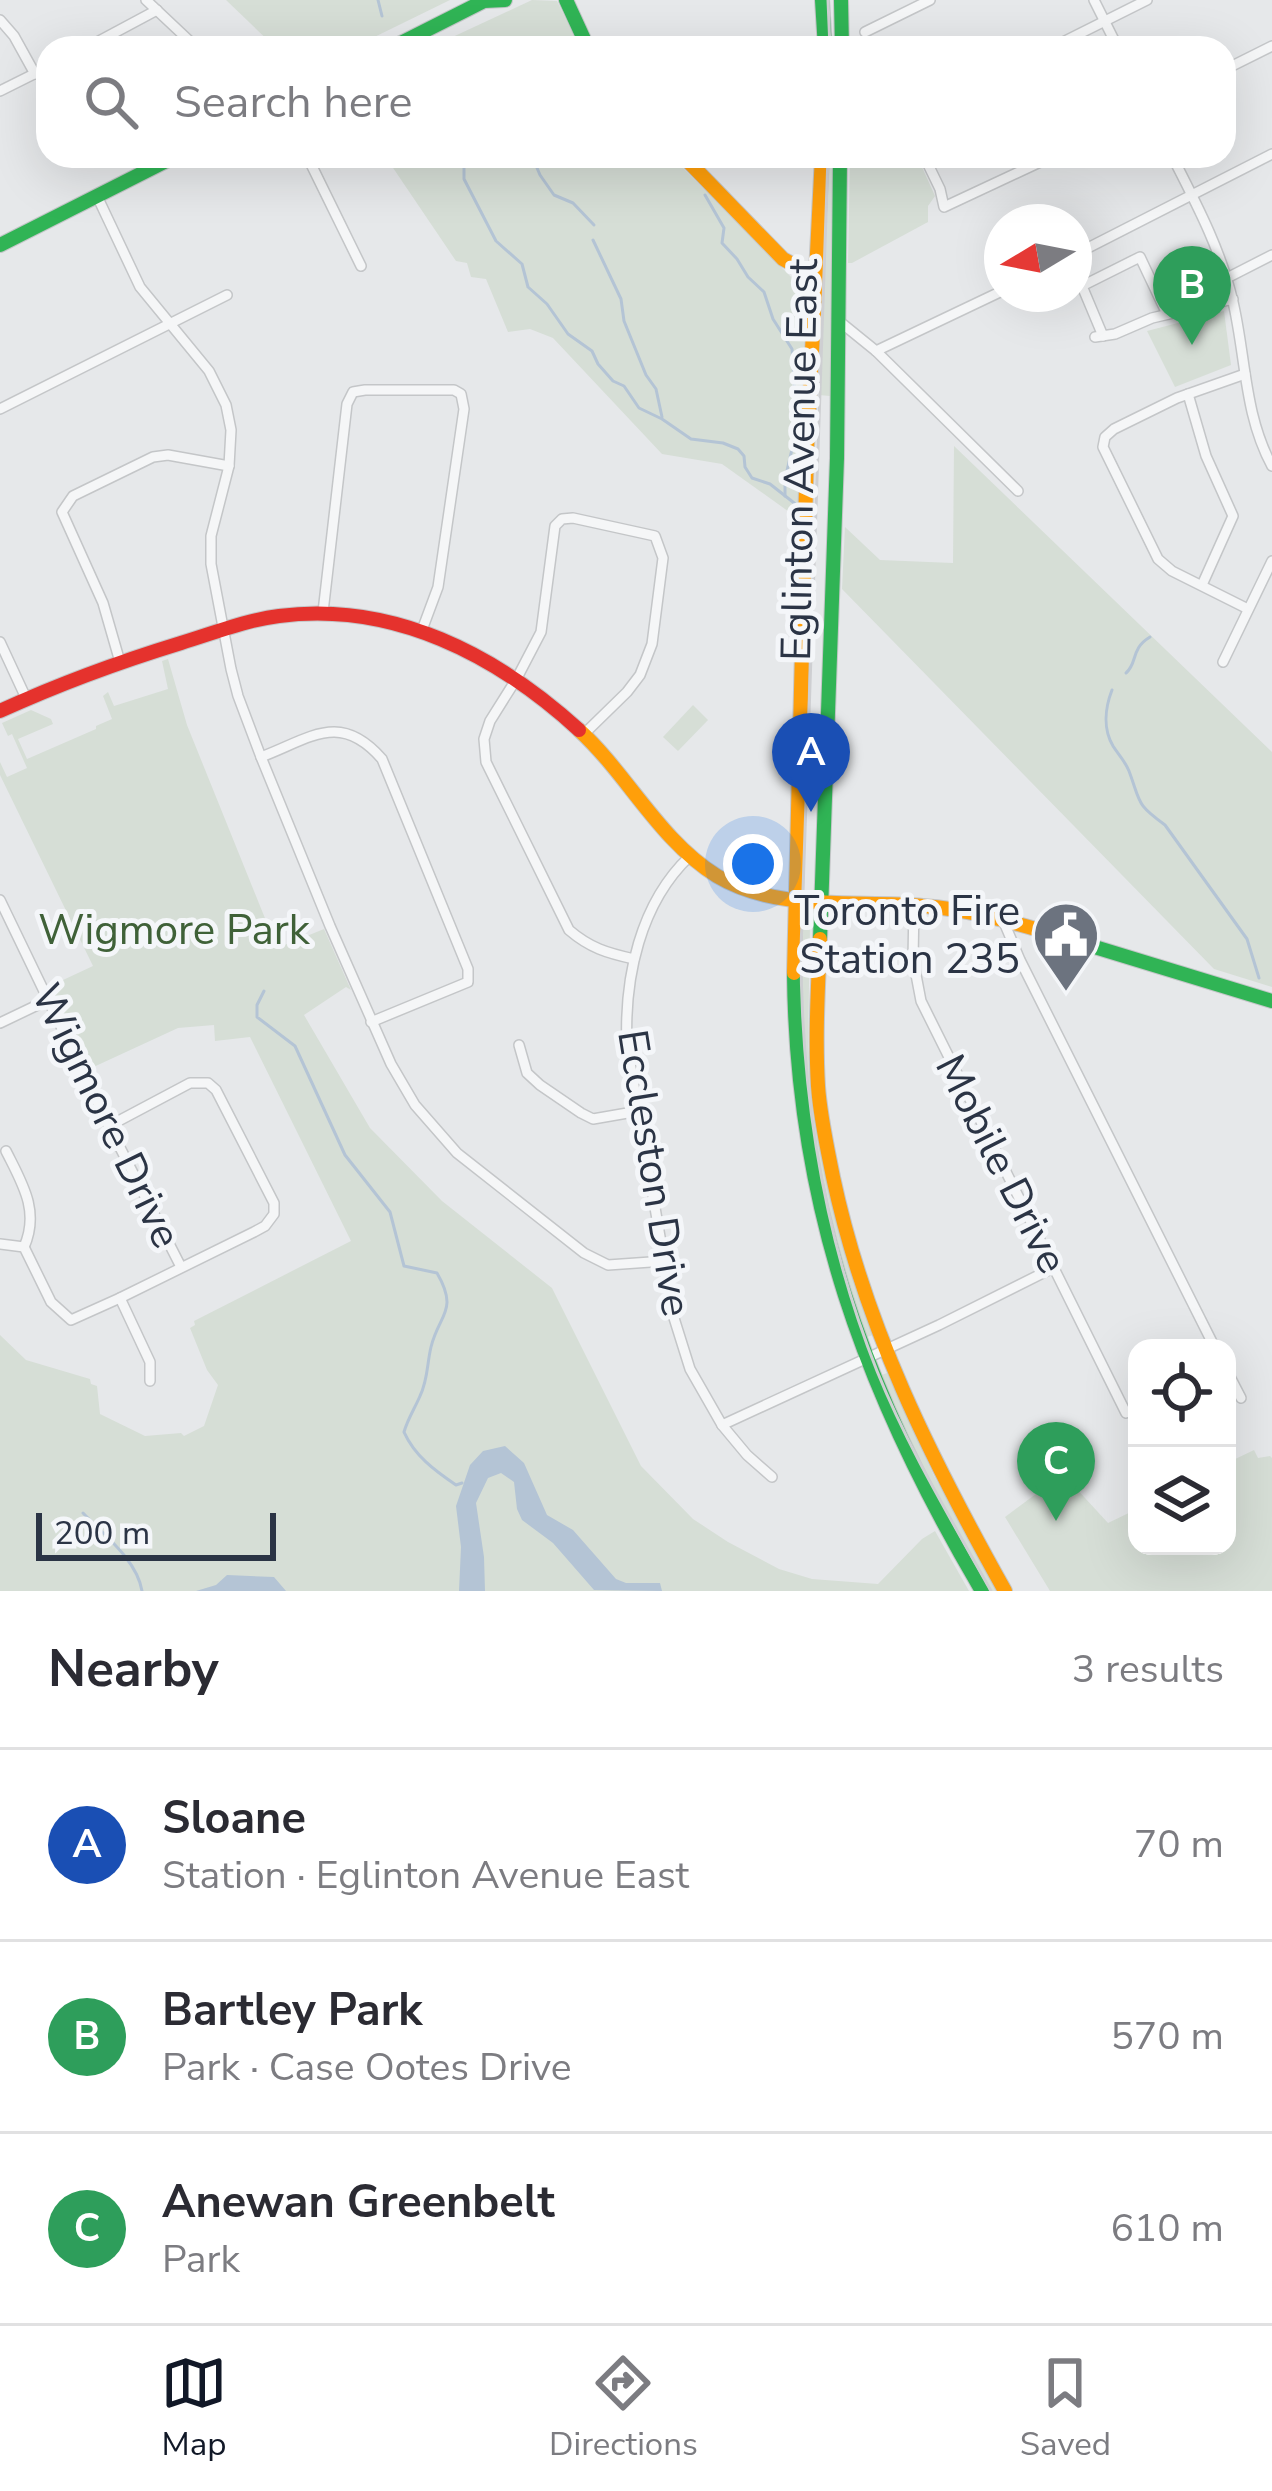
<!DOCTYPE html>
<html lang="en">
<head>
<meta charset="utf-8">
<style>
  body { margin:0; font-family:"Nunito Sans",sans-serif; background:#f2f2f3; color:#2b2b33 }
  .controls { position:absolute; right:36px; bottom:36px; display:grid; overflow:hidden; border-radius:24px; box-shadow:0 12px 48px #0002 }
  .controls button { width:108px; height:108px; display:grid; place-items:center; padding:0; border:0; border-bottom:3px solid #e1e1e2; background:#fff; color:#2b2b33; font:60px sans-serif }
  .compass { position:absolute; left:984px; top:204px; width:108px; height:108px; border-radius:50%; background:#fff; box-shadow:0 12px 48px #0002; rotate:260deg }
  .scale { position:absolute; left:36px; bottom:30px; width:240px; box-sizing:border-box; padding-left:12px; border:6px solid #2b3445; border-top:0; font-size:33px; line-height:42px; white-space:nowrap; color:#2b3445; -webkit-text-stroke:9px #f4f6f9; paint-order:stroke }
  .you { position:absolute; left:753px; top:864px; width:42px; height:42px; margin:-30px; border:9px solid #fff; border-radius:50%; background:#1a73e8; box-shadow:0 0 0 18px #1a73e833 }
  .badge { display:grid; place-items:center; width:78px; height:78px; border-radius:50%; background:#111827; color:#fff; font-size:39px; font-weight:700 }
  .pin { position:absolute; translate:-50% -99px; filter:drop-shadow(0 3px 6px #0008) }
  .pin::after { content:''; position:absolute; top:63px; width:42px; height:36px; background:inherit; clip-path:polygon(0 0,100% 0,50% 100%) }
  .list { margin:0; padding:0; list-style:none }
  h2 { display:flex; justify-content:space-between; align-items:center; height:156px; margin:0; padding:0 48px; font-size:51px }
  h2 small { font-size:39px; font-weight:400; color:#7c7c81 }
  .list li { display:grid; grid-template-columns:78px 1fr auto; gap:36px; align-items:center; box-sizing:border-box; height:192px; padding:0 48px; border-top:3px solid #e1e1e2 }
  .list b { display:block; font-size:45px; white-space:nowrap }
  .list p { margin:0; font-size:39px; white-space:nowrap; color:#7c7c81 }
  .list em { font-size:39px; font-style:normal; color:#7c7c81 }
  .icon { flex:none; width:66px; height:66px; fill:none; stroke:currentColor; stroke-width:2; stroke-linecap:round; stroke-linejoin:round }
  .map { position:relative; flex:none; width:1272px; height:1591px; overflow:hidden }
  .search { position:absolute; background:#fff; box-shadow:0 12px 48px #0002; left:36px; right:36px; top:36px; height:132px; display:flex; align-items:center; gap:30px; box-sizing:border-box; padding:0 42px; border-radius:36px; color:#7c7c81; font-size:45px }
  .sheet { height:732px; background:#fff }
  nav { display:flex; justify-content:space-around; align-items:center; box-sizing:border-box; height:168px; border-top:3px solid #e1e1e2; background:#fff; font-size:33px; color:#7c7c81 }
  nav a { display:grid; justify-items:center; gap:6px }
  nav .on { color:#111827 }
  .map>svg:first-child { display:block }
  .green { fill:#d6ded6 }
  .water { fill:#b4c4d5 }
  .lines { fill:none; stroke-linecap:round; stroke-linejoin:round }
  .stream { stroke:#b4c4d5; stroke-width:3 }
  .street-casing { stroke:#c4c6c8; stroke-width:12 }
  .fast-casing { stroke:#c4c6c8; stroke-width:16 }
  .slow-casing { stroke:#c4c6c8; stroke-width:16 }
  .jam-casing { stroke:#c4c6c8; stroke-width:16 }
  .street { stroke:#f5f6f7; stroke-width:9 }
  .fast { stroke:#30b455; stroke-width:14 }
  .slow { stroke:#ff9f0a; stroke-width:14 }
  .jam { stroke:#e5322d; stroke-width:14 }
  .tram { stroke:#cecfd2; stroke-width:3 }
  .labels { text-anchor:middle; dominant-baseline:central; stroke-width:10; stroke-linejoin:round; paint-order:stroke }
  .street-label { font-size:42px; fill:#2b3445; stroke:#f4f6f9 }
  .poi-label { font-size:42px; fill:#2b3445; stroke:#f4f6f9; text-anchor:end }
  .park-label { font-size:42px; fill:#3f6138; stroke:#f4f6f9 }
</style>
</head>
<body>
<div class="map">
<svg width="1272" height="1591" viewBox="0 0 1272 1591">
  <rect width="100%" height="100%" fill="#e6e8ea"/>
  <g class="green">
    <path d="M226,0H450L352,48H276Z"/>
    <path d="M532,0L557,1L580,48H429Z"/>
    <path d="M385,156H671L806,292L799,519L722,464L662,454L553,338L530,329L508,332L486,279L471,277L467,263L456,261Z"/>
    <path d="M828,156H834L830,396L819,395Z"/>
    <path d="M850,156H917L935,196L928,206V222L852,263H848Z"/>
    <path d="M1224,311L1231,365L1175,387L1147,331Z"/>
    <path d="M954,446L1272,752V987L1214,969L842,589L845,527L880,560L953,563Z"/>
    <path d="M168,659L187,725L277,948L324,929L351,990L346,987L304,1015L370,1128L442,1201L552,1288L641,1466L693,1519L728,1542L779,1569L812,1579L878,1584L922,1539L935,1531L969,1591H0V1335L26,1360L90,1379L91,1384L97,1386L100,1414L145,1436L181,1433L184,1436L204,1426L218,1385L207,1370L190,1328L195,1325L194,1321L351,1241L250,1037L215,1041L214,1025L178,1028L87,1070L48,987L93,966L0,775V762L7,777L27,768L12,734L8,736L2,723L31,710L51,719L53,724L18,739L27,759L96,729V726L112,719L103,696L108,692L114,706L168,689L162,661Z"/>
    <path d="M693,705L708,720L678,751L663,737Z"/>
    <path d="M801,926H810L808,1046L814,1118L873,1335L864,1338C844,1273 823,1208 812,1140C802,1069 800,998 801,926Z"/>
    <path d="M887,1373L934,1476L999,1591H989L927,1480L879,1376Z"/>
    <path d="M1254,1450L1258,1458L1270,1456L1272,1458V1591H1050L1005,1517L1063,1474L1108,1523L1137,1509V1546H1227V1463Z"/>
  </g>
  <g class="water">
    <path d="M505,1446L524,1463L547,1515L573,1530L616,1579L626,1583H660L662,1591L594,1590L553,1543L522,1520L517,1509L514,1482L501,1473L488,1478L476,1503L484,1557L485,1591H459L461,1547L456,1506L470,1465L483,1451Z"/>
    <path d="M227,1575L274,1577L286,1591H196L216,1585Z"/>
  </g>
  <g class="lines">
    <g class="stream">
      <path d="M378,0L382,16"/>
      <path d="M459,156L464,168V179L496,241L522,264L528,287L547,304L568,334L592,351L598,364L613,381L624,386L639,408L662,419L691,439L723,443L738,449L744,456L745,467L752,478L770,484L798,506"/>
      <path d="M532,156L540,175L554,195L573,203L594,225"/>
      <path d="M705,195L724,228L722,243L737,259L748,277L764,292L773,319L792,349L797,428L785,479V496"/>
      <path d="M593,240L621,299L624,321L646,375L656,389L662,417"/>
      <path d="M1126,673C1138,663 1130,649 1150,637"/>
      <path d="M1112,690C1105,708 1103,729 1113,746C1118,754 1125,761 1129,771C1141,803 1135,803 1165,825L1247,939L1259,978"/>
      <path d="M264,991L257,1005V1017L295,1046L345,1155L390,1212L404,1266L437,1273C459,1311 439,1314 431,1347C427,1363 428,1380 420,1396C415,1408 408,1418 404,1432C415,1456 434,1470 456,1485L462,1483"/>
      <path d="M83,1513C104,1535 137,1560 142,1591"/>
    </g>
    <g class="street-casing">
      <g id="street">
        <path d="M146,0L197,48"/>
        <path d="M1094,0L1118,48"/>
        <path d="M0,20L14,36L35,74"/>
        <path d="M865,32L930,0"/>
        <path d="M86,48L157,10"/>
        <path d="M1051,48L1147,0"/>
        <path d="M1224,70L1272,46"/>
        <path d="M0,91L48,67"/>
        <path d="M307,156L361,266"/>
        <path d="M924,156L940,189L944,207L1053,156"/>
        <path d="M1172,156C1196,203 1221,250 1233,302C1246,357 1244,415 1272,466"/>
        <path d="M97,196L140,287L209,371L226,405L231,430L229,466L211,536V564L231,669L238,696L261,757L330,926L391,1064L415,1105L457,1153L584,1253L608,1265L665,1261"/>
        <path d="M1074,255L1272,154"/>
        <path d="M1227,278L1272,255"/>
        <path d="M839,321L876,351L1018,491"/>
        <path d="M1103,336L1082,286L1140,257L1167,314"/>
        <path d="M1095,337L1115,334L1152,318L1233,299"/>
        <path d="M876,351L1002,291"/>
        <path d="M1245,374L1177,398L1114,429L1105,437L1103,447L1158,559L1172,571L1248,609"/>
        <path d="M1188,394L1206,456L1233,516L1202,585"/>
        <path d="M0,409L227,295"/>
        <path d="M323,612L347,404L353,392L365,390H454L461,394L464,409L438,587L422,630"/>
        <path d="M0,642L26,698"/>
        <path d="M120,662L103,603L62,512L73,496L153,457L168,455L229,466"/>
        <path d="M1223,662L1272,561"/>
        <path d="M584,734L627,692L640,675L652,644L663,558L655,536L573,518L562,519L555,526L541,632L517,678L490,721L484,739L486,762L569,930C590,948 607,953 634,959"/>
        <path d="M261,757C311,738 340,711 382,759L468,969V982L371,1022"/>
        <path d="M690,856C640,903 624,978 627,1045L674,1318L690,1369L722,1425L747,1455L772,1477"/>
        <path d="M0,900L109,1126L181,1267"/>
        <path d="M914,905L913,959L921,1001L1126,1413"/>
        <path d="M1003,920L1020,960L1215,1348"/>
        <path d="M0,1023L48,1000"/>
        <path d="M519,1045L527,1073L540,1085L581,1113L593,1119L639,1111"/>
        <path d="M6,1151C22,1183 40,1211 24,1247"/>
        <path d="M0,1244L24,1247L51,1302L71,1320L120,1298L254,1232L265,1226L274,1214V1203L216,1090L208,1083H190L109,1126"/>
        <path d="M120,1298L150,1362V1381"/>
        <path d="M1227,1371L1241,1398"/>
        <path d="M722,1425L939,1325L1053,1268"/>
      </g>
    </g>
    <g class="fast-casing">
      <g id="fast">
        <path d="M566,0L588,48"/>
        <path d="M822,0L825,48"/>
        <path d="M841,0L842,48"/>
        <path d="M391,48L484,1L505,0"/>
        <path d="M0,245L176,156"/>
        <path d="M1039,930L1272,1001"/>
        <path d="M820,939L837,458L840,156"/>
        <path d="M794,973C796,1205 865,1393 982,1591"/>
      </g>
    </g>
    <g class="slow-casing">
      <g id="slow">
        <path d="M683,156L783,259L811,274L815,280"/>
        <path d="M579,730C628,775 659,840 717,876C777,912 856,900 923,906C963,909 1001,919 1039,930"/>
        <path d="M820,939C818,987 815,1037 818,1086C820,1116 827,1147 833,1177C865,1327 930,1457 1005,1591"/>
        <path d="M794,973L807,448L822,156"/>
      </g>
    </g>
    <g class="jam-casing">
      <path id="jam" d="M0,711C59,684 119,662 181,643C214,633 246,620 279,616C393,601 497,655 579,730"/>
    </g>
    <use href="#street" class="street"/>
    <use href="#fast" class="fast"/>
    <use href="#slow" class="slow"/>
    <use href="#jam" class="jam"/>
    <g class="tram">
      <path d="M828,0L830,48"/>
      <path d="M828,156L801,949C801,1093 824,1237 877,1371C908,1448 951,1519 991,1591"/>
    </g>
  </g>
  <defs>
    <g id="civic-pin" transform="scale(3.45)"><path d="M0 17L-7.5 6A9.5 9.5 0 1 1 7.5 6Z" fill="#6c737f" stroke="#f4f6f9"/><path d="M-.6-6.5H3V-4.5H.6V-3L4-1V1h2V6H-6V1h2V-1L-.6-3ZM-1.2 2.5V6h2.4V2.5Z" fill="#fff"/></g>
  </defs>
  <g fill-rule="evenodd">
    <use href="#civic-pin" x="1066" y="935"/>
  </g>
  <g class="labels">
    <g class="street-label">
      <text transform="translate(800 460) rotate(-89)">Eglinton Avenue East</text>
      <text transform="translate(106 1116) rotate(64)">Wigmore Drive</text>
      <text transform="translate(1001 1164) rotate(63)">Mobile Drive</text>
      <text transform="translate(654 1173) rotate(81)">Eccleston Drive</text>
    </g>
    <g class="poi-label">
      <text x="1020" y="911">Toronto Fire<tspan x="1020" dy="48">Station 235</tspan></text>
    </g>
    <g class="park-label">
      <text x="174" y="930">Wigmore Park</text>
    </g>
  </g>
</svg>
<div class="controls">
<button><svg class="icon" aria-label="locate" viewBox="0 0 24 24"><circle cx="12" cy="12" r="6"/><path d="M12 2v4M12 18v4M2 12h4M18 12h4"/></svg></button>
<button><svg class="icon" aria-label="layers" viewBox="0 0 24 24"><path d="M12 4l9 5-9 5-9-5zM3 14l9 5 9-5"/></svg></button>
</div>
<svg class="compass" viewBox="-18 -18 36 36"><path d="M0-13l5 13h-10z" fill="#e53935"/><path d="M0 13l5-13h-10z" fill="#7c7c81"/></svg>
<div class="scale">200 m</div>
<div class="you"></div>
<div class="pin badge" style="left:811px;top:812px;background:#1a4fb4">A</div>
<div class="pin badge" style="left:1192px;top:345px;background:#2e9e5b">B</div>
<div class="pin badge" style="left:1056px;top:1521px;background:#2e9e5b">C</div>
<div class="search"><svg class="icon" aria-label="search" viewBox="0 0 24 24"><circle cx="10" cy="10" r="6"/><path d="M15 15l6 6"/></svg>Search here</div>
</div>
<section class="sheet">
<h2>Nearby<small>3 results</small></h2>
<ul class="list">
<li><span class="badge" style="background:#1a4fb4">A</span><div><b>Sloane</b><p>Station · Eglinton Avenue East</p></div><em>70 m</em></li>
<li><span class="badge" style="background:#2e9e5b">B</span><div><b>Bartley Park</b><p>Park · Case Ootes Drive</p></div><em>570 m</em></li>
<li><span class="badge" style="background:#2e9e5b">C</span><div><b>Anewan Greenbelt</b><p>Park</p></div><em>610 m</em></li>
</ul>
</section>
<nav>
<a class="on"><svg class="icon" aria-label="map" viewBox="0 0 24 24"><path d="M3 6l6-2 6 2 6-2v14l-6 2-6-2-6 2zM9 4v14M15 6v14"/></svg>Map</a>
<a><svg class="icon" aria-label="directions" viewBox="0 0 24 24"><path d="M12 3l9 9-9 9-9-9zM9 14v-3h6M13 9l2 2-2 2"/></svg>Directions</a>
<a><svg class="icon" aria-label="saved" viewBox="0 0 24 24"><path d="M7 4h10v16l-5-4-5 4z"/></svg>Saved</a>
</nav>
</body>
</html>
